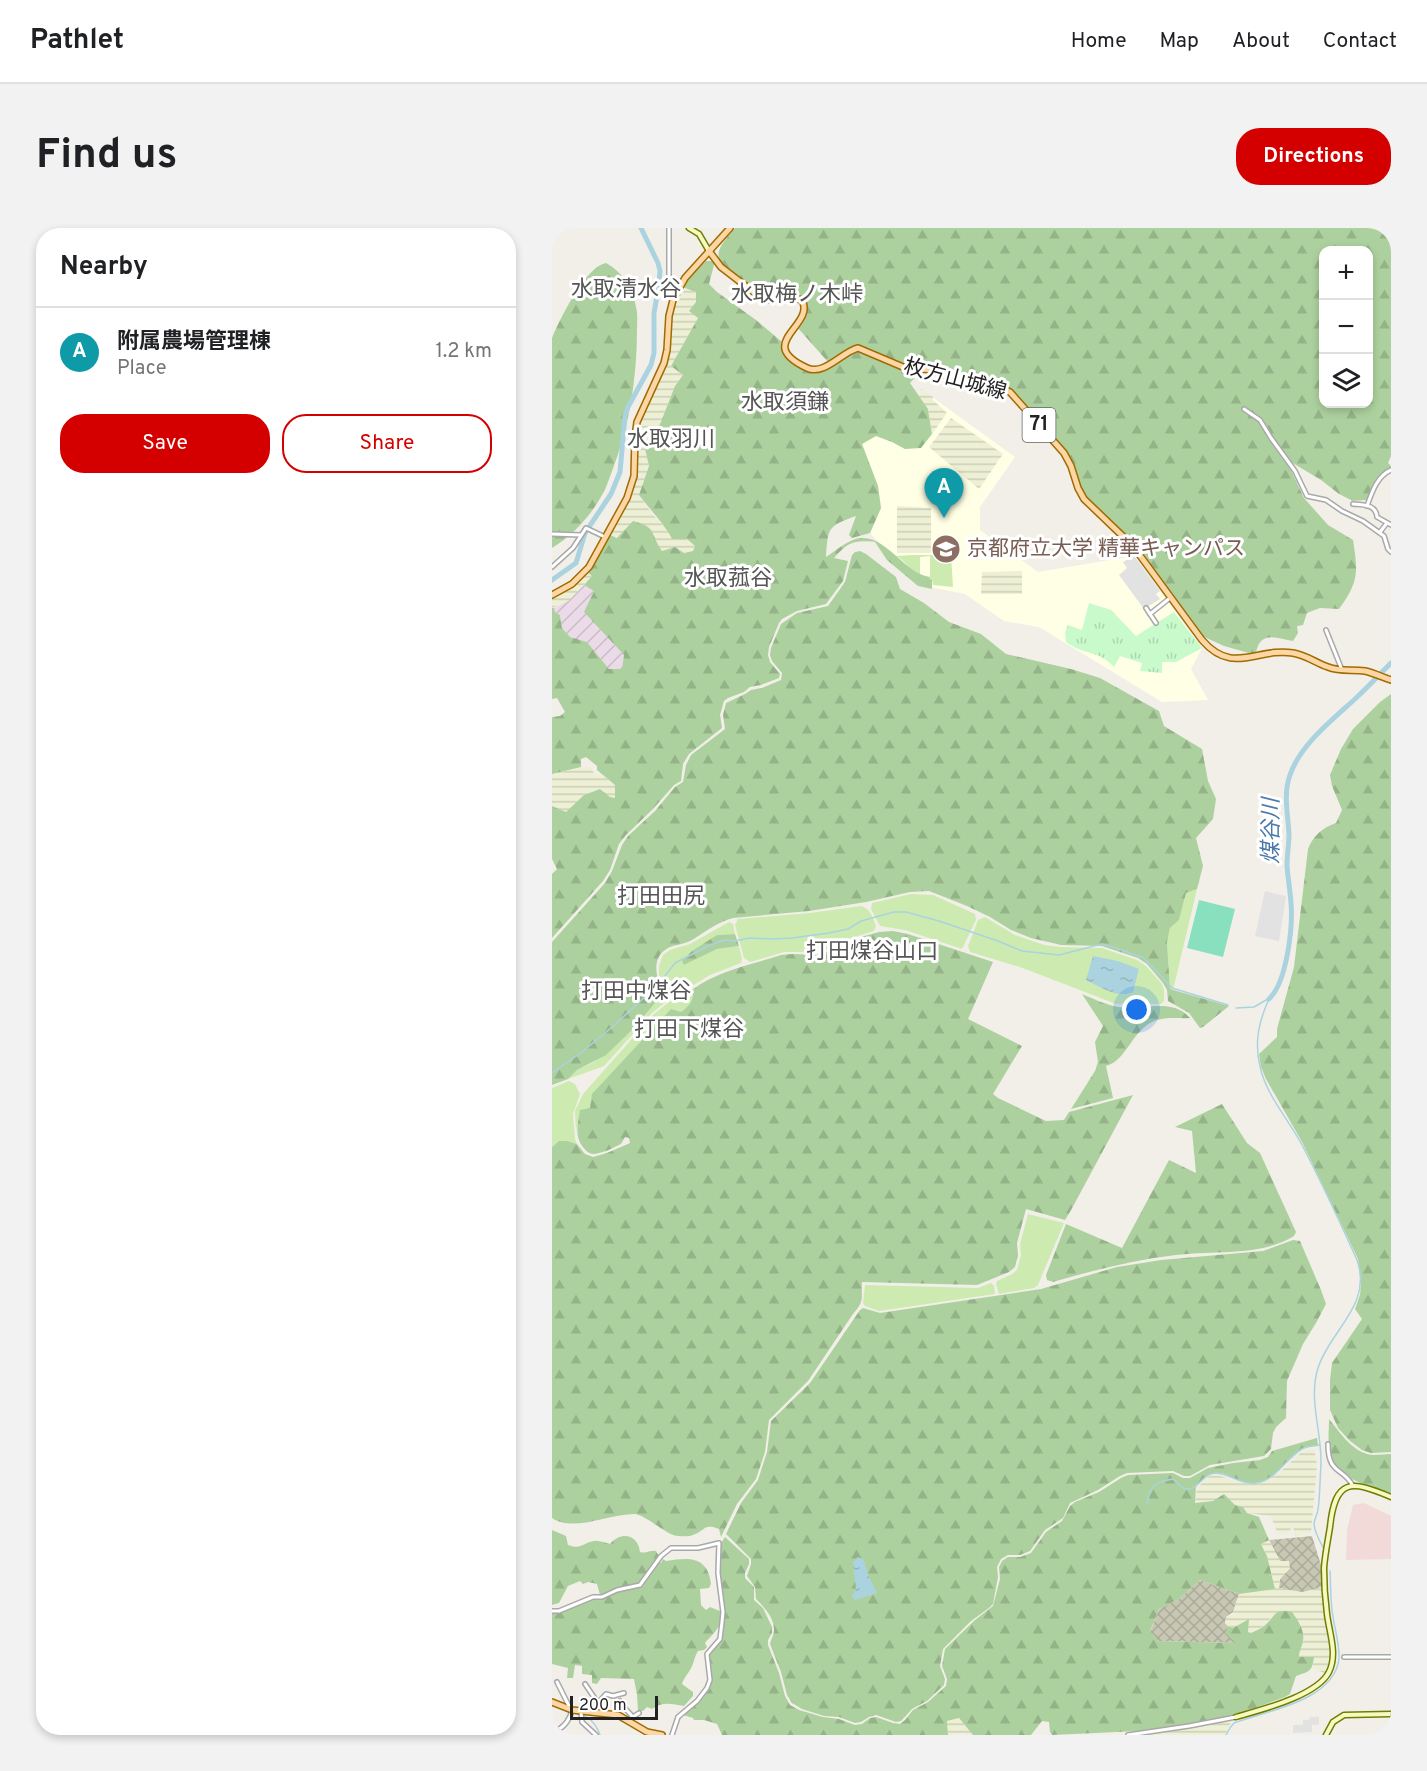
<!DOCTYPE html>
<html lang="en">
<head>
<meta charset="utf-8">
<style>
  body { margin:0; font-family:Overpass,"Noto Sans JP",sans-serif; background:#f2f2f2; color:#202124 }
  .controls { position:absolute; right:18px; top:18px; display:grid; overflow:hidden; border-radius:12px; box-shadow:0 3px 9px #0003 }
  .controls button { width:54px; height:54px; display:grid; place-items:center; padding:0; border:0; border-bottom:2px solid #e0e0e0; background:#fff; color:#202124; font:30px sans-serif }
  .scale { position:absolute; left:18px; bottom:15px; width:88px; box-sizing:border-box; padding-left:6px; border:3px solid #222; border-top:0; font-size:16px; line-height:21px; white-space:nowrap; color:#222; -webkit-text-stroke:4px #fff; paint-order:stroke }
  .you { position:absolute; left:585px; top:782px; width:21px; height:21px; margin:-15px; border:4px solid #fff; border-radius:50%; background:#1a73e8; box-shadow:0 0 0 9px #1a73e833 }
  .badge { display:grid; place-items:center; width:39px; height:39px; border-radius:50%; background:#d40000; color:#fff; font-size:20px; font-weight:700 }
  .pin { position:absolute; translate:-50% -50px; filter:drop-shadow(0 2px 3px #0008) }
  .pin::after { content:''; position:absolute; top:32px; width:21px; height:18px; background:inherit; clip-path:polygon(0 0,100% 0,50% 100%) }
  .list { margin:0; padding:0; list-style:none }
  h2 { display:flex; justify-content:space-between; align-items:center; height:78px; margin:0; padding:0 24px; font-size:26px }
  h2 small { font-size:20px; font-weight:400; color:#757577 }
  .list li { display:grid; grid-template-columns:39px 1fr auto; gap:18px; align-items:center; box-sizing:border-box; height:90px; padding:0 24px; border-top:2px solid #e0e0e0 }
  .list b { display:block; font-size:22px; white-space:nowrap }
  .list p { margin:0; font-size:20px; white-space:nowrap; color:#757577 }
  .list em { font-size:20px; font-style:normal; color:#757577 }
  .actions { display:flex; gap:12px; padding:18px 24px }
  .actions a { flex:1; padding:14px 0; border:2px solid #d40000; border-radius:24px; text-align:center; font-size:21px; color:#d40000 }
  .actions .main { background:#d40000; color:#fff }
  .icon { flex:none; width:33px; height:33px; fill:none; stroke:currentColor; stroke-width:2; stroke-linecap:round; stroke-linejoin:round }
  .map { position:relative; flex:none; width:839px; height:1507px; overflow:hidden; border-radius:24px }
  header { display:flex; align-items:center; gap:36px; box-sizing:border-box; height:84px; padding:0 30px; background:#fff; border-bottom:2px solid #e0e0e0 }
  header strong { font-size:28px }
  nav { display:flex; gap:33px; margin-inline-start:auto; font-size:21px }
  .intro { display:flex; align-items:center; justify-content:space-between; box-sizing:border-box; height:144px; padding:0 36px }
  h1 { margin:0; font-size:42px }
  .button { padding:15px 27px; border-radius:24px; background:#d40000; color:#fff; font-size:21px; font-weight:700 }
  main { display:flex; gap:36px; padding:0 36px }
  aside { flex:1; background:#fff; border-radius:24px; box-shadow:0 3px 9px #0003 }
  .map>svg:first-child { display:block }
  .commercial { fill:#f2dad9 }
  .industrial { fill:url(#industrial-furrows) }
  .education { fill:#ffffe5 }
  .construction { fill:url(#construction-cross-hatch) }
  .farmland { fill:url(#farmland-rules) }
  .grass { fill:#cdebb0 }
  .forest { fill:url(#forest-firs); fill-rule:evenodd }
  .park { fill:url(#park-tufts) }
  .pitch { fill:#88e0be }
  .parking { fill:#e2e2e2 }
  .water { fill:url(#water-ripples) }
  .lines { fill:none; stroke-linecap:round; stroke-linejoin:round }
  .stream { stroke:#aad3df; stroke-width:1.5 }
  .river { stroke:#aad3df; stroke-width:5 }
  .street-casing { stroke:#a9a9a9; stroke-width:6 }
  .secondary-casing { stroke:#707d05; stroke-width:7 }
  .primary-casing { stroke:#a06b00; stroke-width:8 }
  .street { stroke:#fff; stroke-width:3 }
  .secondary { stroke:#f7fabf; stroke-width:4 }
  .primary { stroke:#fcd6a4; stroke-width:5 }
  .labels { text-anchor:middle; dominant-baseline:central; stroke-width:6; stroke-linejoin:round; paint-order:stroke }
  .shield { fill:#fff; stroke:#646464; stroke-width:1.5 }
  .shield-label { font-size:20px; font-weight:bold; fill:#222 }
  .street-label { font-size:21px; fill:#222; stroke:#fff }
  .education-label { font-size:21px; fill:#785e54; stroke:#fff; text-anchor:start }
  .neighbourhood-label { font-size:22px; fill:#555; stroke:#fff }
  .water-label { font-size:22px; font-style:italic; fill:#4a7aab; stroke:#fff }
</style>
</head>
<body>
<header>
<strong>Pathlet</strong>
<nav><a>Home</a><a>Map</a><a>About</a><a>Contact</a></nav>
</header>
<div class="intro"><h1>Find us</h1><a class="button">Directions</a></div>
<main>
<aside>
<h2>Nearby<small></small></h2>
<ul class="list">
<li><span class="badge" style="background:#0f9aa8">A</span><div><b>附属農場管理棟</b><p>Place</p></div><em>1.2 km</em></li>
</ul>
<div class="actions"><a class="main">Save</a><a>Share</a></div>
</aside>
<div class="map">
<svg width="839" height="1507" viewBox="0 0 839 1507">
  <defs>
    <pattern id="industrial-furrows" width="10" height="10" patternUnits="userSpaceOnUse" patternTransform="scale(1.5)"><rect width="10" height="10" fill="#ebdbe8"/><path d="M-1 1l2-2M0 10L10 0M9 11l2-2" fill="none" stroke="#c9bcc7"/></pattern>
    <pattern id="construction-cross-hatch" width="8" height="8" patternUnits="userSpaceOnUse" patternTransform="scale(1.5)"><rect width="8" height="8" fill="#c7c7b4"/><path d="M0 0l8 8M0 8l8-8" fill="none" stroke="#abab9a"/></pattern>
    <pattern id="farmland-rules" width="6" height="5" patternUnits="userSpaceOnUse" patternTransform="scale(1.5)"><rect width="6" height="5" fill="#eef0d5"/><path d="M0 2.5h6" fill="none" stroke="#ccceb7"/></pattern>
    <pattern id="forest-firs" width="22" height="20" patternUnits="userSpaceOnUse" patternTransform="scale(1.5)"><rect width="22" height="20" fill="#add19e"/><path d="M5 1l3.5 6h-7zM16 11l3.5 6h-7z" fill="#95b388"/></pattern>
    <pattern id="park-tufts" width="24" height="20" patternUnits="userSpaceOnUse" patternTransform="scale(1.5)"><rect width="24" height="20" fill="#c8facc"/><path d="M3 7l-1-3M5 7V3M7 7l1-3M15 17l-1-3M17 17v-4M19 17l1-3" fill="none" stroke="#acd6af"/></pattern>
    <pattern id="water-ripples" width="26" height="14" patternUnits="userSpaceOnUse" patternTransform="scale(1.5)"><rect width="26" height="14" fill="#aad3df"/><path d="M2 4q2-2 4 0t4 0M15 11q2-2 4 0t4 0" fill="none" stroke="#92b5bf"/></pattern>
  </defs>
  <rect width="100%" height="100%" fill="#f2efe9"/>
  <path class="commercial" d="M812,1275L839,1288V1331L794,1332L795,1302L801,1277Z"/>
  <path class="industrial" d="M32,357L42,362L33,384L72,427L71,441H57L35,414L18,409L10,400L8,387L3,384L2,380L16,373Z"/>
  <path class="education" d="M369,161L463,229L428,279V302L486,344L582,328L650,420L639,441L656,472L610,474L487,399L452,393L413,366L367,357L318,305L329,280L326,258L310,216L324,208L340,214L353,221L376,181L367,169Z"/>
  <g class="construction">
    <path d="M760,1308L769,1337L770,1359L750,1365L727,1360L728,1351L738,1340L736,1333H728L717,1312Z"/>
    <path d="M648,1352L687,1366L681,1384L674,1389L673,1395L676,1398L674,1405L685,1415L606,1413L598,1404L607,1381L627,1371Z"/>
  </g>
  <g class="farmland">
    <path d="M132,56L133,60L144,64L146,90L119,138L131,147L123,158L103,209L93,221L97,238L87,267L100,286L114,300L120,311H134L143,318L141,323L132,325L110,324L103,314L99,301L65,310L58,307L82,258L84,244L85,209L87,194L114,136L117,122L121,78Z"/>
    <path d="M369,161L381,169V172L395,185L380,206L376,181L367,169Z"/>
    <path d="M399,190L451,226L427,261L377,219Z"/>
    <rect x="379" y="255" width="16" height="21"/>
    <path d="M345,278L379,280V325H345Z"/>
    <path d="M470,343V366H429L430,344Z"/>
    <path d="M35,344L41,347L16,373L0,380V369L21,357Z"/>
    <path d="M35,538L38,539L42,545L47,547L49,546L63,557L64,570H58L48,561L32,567L14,585L0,578V546Z"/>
    <path d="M762,1221L765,1236L759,1305L743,1308L741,1298L734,1307L725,1304L719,1288L695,1285L691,1279L656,1273L643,1275L645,1260L657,1248L665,1247L688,1254L706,1256L727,1245L752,1222Z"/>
    <path d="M717,1312L728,1333H737L738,1340L728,1351L727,1360L750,1364L770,1359L771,1360L772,1383L779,1422V1433L774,1446L761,1440V1429H747V1423L752,1411L723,1385L713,1397L699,1405L688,1397L681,1400L676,1398L673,1395L674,1389L681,1384L687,1366L723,1361L715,1328L709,1315Z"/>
    <path d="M407,1490L421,1507L404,1505L403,1507H396L395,1493Z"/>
    <path d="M680,1492L673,1507H596L650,1499Z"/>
  </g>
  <g class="grass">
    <path d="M360,327H399L401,359L381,357L380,352L377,350L378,348V328L368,329V347C358,343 354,333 344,328Z"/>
    <path d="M645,661L621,762L618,761L615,714L618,700L627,692L634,665Z"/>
    <path d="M359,666L381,667L423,686L424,692L410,721L353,702L328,698L319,681L320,675Z"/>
    <path d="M309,678C319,681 321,690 324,698L322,703L299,710L279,720L268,724H232L198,734L192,730L183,697L186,691L258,685Z"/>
    <path d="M433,689L463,707L492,717L509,719L550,720L585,732L594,738L610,756L612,762V773L609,776H564L468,739L418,724L416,718L426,692Z"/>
    <path d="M177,694L181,696L183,706L165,707L132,737L165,721L187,718L190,731L189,735L158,747L125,767L118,768L110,758L107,749V738L111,727L118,722L138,716Z"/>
    <path d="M140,762C143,772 137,778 129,784L38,880L28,883L24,904L23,883L31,866L102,786L117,774Z"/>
    <path d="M115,768V773L101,784L52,838L16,851L25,842L42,834L80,802L104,774Z"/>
    <path d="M17,853L23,856L28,866L21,886L23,911L25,916L15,913H7L0,919V860Z"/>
    <path d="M476,986L512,995L486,1057L482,1060L447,1066L444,1056L445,1053L460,1046L465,1042L469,1027L468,1016Z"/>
    <path d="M439,1055L442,1058L443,1066L327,1083L313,1078L311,1075L313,1057L426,1060Z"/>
  </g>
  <g class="forest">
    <path d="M183,0H839V228L836,235L839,238V241L831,245L814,272L801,273L787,266L769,252L734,231L752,270L776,297L801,312C806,344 807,354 787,381L768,380L755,385L751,397L745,398L746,405L741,413C725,410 708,402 704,425H697L672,418L648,407L624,381L599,342L564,300L534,270L529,263L522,240L459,162L450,159L430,158L388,143L351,137L302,119L276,134L245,99C251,90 257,82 252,71L222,70L208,67L171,38C159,22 174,13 183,0ZM772,22H816V176H772Z"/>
    <path d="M154,33H163L157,56L165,64L204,92L230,114C229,131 247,137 259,143L302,123H308L350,141L369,143L358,155L376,181L380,206L369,220L353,221L340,214L324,208L310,216L326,258L329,280L318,305L300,310L297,307L304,288C276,298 276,299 274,329C282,324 292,315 301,312C331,300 351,346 378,349L377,350L380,352V361L366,358L335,332L323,314C302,312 296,314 282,330L296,333L291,353L274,376L245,383L230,391L227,395L217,419L216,427L218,434L228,446L227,450L209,457L198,459L192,464L176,470L172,473L168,487L170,500L137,526L131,536L129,553L122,557L101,581L74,607L67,616L58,642L51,653L0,710V646L5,641L0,631V578L14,584L32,567L48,561L58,569L63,570V557L45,542V538L34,529L29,531V539L0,546V489L8,488L13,484L5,470L0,471V380H2L3,384L8,387L10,400L18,409L35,414L57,441H70L72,427L32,384L42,363L32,357L40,348L35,344L58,307L65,310L81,293C106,300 97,304 110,323L123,319L132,325L141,323L143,318L135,311H120C112,295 98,282 87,267L97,238L93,221L103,209L123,158L131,147L119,138L146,90L137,83L144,74V64L133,60L132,56Z"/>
    <path d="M54,35C71,44 81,61 84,79C86,86 85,95 85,102C85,151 77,200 59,246C56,253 54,261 50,267C38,289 21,307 0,320V110C8,91 33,39 54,35Z"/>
    <path d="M308,323L314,326L344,349L348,361L372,375L397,394L429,406L454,426L519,441L548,450L607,483L612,498L650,521L656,553L664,571L661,591L644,610L651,638L645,661L634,665L627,692L618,700L615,714L618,761L677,778L651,799L648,800L637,785L616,773L615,762L611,755L595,736L586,730L550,718L509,717L479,710L459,702L438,689L415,678L377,663L358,664L314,674L257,683L181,690C166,694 153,704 140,712C132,717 121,716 113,722C98,732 105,757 115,768L104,774L80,802L54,827L25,842L16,851L0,857V714L53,655L60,643L70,617L76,608L103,583L123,559L131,554L134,537L139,527L173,501L171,487L174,475L193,466L199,462L210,460L229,452L230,445L220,433L218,427L219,420L229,396L245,385L276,378L293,354L300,327L303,324Z"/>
    <path d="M839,466V1224L819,1225L810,1222L798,1213L786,1200L778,1182V1152L780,1135L810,1091L803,1081L808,1067L809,1057L806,1031L750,914L714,851L709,839L707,826L725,809V801L742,739L756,621C761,608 770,600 784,595L790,582L780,558L778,547L789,521L801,501L828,474Z"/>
    <path d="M341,703L356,706L441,734L416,791L470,818L441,866L446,870L494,893L512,892L517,884L581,867L518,984L513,992L474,981L465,1015L466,1027L463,1039L457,1044L425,1057L310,1054C309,1072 313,1072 301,1086L256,1153L217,1192L213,1224L204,1251L185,1276L169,1309L167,1301C152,1295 153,1303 141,1307C137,1309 131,1308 126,1308C114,1307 98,1290 84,1286C59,1285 21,1305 0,1290V919L7,913H15L25,916L33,926L41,929L55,925L78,915L77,910L73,909L69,916C61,920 51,925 42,926C37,926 34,923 31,919C22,908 26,895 28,882L38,880L40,866L119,781L129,784C137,778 143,772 140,762C165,743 199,737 229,727L240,726L268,727L305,710L327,704Z"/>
    <path d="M183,706L187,718L165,721L132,737L130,733L140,723L165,707Z"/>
    <path d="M530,766C542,771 554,777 566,779C590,783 620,769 638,790C629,791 619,789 610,791C581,795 577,832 554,838L561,870L519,881L543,843L546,834L543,814L551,798Z"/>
    <path d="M670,876L695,915L708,925L744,1004L742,1008C708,1029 662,1022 624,1027C582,1032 542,1042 501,1054L495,1052L494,1047L514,996L570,1020L617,932L644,945L640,903L623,899Z"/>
    <path d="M741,1012L748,1013L769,1062L774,1076L764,1095L751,1116L735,1153L734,1190L724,1199L721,1205L719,1221L712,1228L658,1237L638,1248H632L621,1243L575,1245L568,1248L546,1262L518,1275L511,1290L493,1302L478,1323L468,1327H456L449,1331L445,1339L446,1349L441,1376L437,1380L419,1393L391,1421L388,1438L393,1451L392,1457L375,1473L360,1481L349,1493L344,1494L324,1487L317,1489L309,1494L303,1495L287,1489L272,1488L250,1481L240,1475L235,1467L229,1444L218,1416C219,1411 222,1407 222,1402C222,1389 212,1379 204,1371L203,1359L195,1348L199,1336V1331L174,1306L189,1275L206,1252L215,1224L219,1193L258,1155L308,1082L311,1080L328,1085L489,1061L565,1039L609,1032L711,1023Z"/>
    <path d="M777,1191C787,1203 798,1221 815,1226C822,1228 831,1226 839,1226V1266C820,1258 786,1252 779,1230C775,1219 777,1203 777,1191Z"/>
    <path d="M765,1210L766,1217C760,1218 753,1218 748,1222C734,1232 723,1253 703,1255C676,1257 670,1229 644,1258L643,1275L661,1273L672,1266L683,1277L691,1279L695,1285L707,1289L717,1312L709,1316L715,1328L723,1361L687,1366L648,1352L627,1371L607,1381L598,1403L606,1413L684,1415L673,1405L676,1398L681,1400L697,1391L696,1404L699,1405C703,1403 708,1401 712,1398C725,1388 720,1380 740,1384C746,1392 753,1403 751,1413C750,1419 747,1423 747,1429H762C760,1444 758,1443 744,1448L738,1466L733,1469L687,1486L610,1502L500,1507L498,1504L497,1494L490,1493L479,1507H421L407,1490L395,1493L396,1507H170L165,1496L152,1492H142L141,1490L131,1487C140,1476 156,1468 159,1452C161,1444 156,1435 156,1427C160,1422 166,1418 168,1412C178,1387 157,1329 173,1309L197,1331V1336L193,1345V1350L202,1359V1372L211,1380L220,1399V1405L216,1412V1417L227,1445L233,1468L238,1477L247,1482L271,1489L287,1491L303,1497L310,1496L318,1490L324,1489L341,1495L348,1496L353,1492L361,1482L376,1474L394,1458L395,1451L390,1438L393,1421L423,1392L441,1378L448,1351L447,1339L450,1333L456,1329H468L479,1325L494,1304L510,1293L518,1278L523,1274L547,1264L569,1250L576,1247L621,1245L631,1250H638L656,1240L681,1235L708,1232L716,1229L720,1223Z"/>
    <path d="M0,1302L14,1308L16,1317C29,1322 30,1315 42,1313C47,1312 53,1315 58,1316C69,1303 86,1306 88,1324C94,1326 98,1322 104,1323L107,1328L106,1332L109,1335L111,1331L114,1333C137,1329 156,1328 159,1356L157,1360L148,1361L149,1377L154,1382L158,1379L168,1383C171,1400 162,1404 153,1415L155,1419L152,1422L146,1423C142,1429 142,1436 138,1442C135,1447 132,1450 130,1456L141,1464V1468L132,1478C120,1476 110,1473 100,1481L95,1479L91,1483H86L85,1467L82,1451L49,1450L45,1456L40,1455V1447L30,1446V1438L23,1437L21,1450H15L16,1440L0,1436V1385L3,1382H10L48,1367L45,1356L36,1354L31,1356L28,1353L16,1358L7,1375L0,1377Z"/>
  </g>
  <path class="park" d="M537,375L559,382L584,408L622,384L650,420L624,434H610V445L588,443L590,435L568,428L562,439C547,422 531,427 514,414L513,405L516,397L530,402Z"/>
  <path class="pitch" d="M647,672L683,681L671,729L635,720Z"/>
  <g class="parking">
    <path d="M582,328L608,363L604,366L608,371L592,381L567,347L575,340L571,334Z"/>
    <path d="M713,663L734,668L727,713L703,708Z"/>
    <path d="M758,1489H767V1497H760V1504L741,1505V1497H751V1492H757Z"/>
  </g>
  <g class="water">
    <path d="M541,728L566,733L587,741L581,764C565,771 549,759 534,752Z"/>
    <path d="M306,1329L312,1332L316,1347L325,1365L303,1372L300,1368L304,1361L301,1334Z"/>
  </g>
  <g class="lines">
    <g class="stream">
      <path d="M717,771C707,793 702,814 708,838C713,865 736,891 749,915C769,953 787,992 805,1032C821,1077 778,1102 766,1140C756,1171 770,1204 769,1236C768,1250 768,1268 766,1282C765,1286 763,1291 762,1295C762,1304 768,1314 772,1321"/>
      <path d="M684,780L702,779L716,771"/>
      <path d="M0,845L30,824L59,800L106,757L123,735L156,718L172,712L182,713L198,710L220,711L240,710L277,705L296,701L309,693L342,684H354L387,693L446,713L470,723L507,727L550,716L564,720L592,730L620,760L676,777"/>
      <path d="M595,1276C598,1257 603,1254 621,1251C624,1253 628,1258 631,1260C644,1265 649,1249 659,1246C674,1242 689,1258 705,1255C725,1251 733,1231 750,1221C755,1218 762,1218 768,1217"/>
      <path d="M0,1478C22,1488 39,1481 48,1507"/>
      <path d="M674,1507L678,1500L682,1495C714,1483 782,1473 787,1431C788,1418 783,1402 781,1389C778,1374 779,1358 778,1343"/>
    </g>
    <g class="river">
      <path d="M0,352L24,335L33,305L59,266L68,244L73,188L76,179L99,137L102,125V85L107,56L108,43L106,35L89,0"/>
      <path d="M717,771C735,754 741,699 739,675C738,662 736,650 735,638C735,627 737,616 737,606C736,586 731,566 738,547C748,517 781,491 803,471C816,459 827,447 839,435"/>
    </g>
    <g class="street-casing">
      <g id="street">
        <path d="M117,0V56L120,60L125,62"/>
        <path d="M0,10L4,0"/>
        <path d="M692,181L708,192L719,210L743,243L755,268L774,272L790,283L811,293L832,308L836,321L839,324"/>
        <path d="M801,276C811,277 824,276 825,289L839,297"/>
        <path d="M815,278C820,264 825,248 839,242"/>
        <path d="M828,304L835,295"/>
        <path d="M0,306L29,307"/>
        <path d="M0,339L21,320L34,300L53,309"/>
        <path d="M594,380L598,386L618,370"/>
        <path d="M598,386L604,395"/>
        <path d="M774,402L790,442"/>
        <path d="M776,1216C776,1247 791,1239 801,1258"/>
        <path d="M0,1383H7L41,1369H50L65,1362L88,1357L109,1328L119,1320H146L167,1315L166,1345L171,1384L170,1394L168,1411L155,1426L158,1452L155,1460L145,1473L126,1489L120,1507"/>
        <path d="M792,1429H839"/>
        <path d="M5,1454L18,1480"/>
        <path d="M33,1456L46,1475"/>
        <path d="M68,1473L70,1477L80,1488"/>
        <path d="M44,1483L46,1475L54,1466L61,1468L72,1465"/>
        <path d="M29,1484L30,1494L44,1507"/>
        <path d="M76,1492L87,1485"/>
        <path d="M0,1505C11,1500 16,1495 20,1483"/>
        <path d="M576,1507L637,1498L684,1489"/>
      </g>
    </g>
    <g class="secondary-casing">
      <g id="secondary">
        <path d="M137,0L147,6L157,23"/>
        <path d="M684,1489C708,1482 765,1468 777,1444C786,1426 777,1404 775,1386C773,1371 772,1355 772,1340C773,1326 776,1312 778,1299C783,1250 799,1252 839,1269"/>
        <path d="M774,1507L781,1494L792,1487L839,1486"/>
      </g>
    </g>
    <g class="primary-casing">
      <g id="primary">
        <path d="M157,23L169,39L208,69L218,72L242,70L250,72C264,98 201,115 255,140C272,148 290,124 306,120L351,139L380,142L426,159L451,161L458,164L512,225L519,238L526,260L532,271L581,318L650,412C681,448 705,419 741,425C754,427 764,435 776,439C788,444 800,441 813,443C822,445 830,449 839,452"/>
        <path d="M0,367L20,356L37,339L75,270L82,248L83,209L85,194L112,135L115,122L117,88L121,72L133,50L178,0"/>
        <path d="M0,1474L20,1482L66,1487L95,1504L110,1507"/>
      </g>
    </g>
    <use href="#street" class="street"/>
    <use href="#secondary" class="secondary"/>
    <use href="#primary" class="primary"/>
  </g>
  <defs>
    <g id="university-disc" transform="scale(1.5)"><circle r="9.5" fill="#8d6e63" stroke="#fff"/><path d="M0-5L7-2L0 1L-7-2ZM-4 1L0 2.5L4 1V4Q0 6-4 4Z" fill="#fff"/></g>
  </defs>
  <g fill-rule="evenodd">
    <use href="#university-disc" x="394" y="321"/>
  </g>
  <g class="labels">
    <rect class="shield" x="470.5" y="180" width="33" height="34" rx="4.5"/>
    <g class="shield-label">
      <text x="487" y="197">71</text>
    </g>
    <g class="street-label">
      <text transform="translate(403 152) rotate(15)">枚方山城線</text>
    </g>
    <g class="education-label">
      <text x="415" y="321">京都府立大学 精華キャンパス</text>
    </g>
    <g class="neighbourhood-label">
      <text x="74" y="62">水取清水谷</text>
      <text x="245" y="67">水取梅ノ木峠</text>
      <text x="233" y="175">水取須鎌</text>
      <text x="119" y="212">水取羽川</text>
      <text x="176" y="351">水取菰谷</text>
      <text x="109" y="669">打田田尻</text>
      <text x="320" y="724">打田煤谷山口</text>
      <text x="84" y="764">打田中煤谷</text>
      <text x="137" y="802">打田下煤谷</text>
    </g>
    <g class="water-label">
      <text transform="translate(720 603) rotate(-90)">煤谷川</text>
    </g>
  </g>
</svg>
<div class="controls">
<button>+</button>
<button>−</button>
<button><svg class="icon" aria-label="layers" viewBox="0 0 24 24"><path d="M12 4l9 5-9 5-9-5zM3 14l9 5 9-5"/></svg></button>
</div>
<div class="scale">200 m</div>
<div class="you"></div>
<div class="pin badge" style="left:392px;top:290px;background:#0f9aa8">A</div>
</div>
</main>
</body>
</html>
